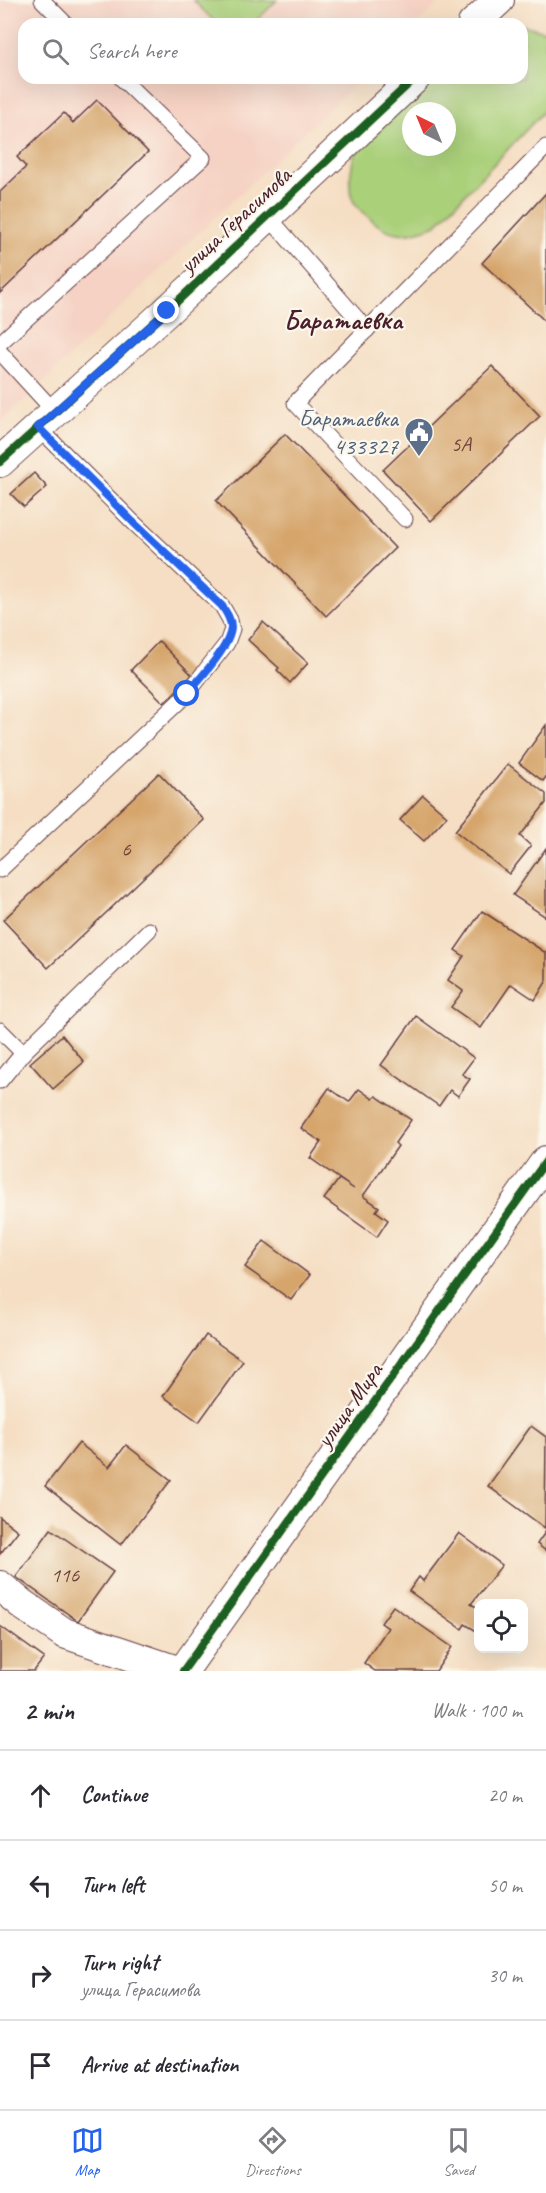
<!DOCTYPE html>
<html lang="en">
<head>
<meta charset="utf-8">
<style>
  body { margin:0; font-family:Caveat,sans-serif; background:#f2f2f3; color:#2b2b33 }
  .controls { position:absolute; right:18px; bottom:18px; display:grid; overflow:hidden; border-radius:12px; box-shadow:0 6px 24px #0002 }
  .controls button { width:54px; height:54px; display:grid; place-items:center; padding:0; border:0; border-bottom:2px solid #e1e1e2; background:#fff; color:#2b2b33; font:30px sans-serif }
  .compass { position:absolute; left:402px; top:102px; width:54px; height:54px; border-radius:50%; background:#fff; box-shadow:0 6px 24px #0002; rotate:317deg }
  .stop { position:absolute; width:18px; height:18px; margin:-14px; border:4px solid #2563eb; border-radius:50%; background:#fff }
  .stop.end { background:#2563eb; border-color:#fff; box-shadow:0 2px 6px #0008 }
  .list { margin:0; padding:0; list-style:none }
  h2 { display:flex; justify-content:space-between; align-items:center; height:78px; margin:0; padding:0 24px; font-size:26px }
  h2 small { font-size:20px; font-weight:400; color:#7c7c81 }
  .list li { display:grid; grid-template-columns:39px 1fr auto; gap:18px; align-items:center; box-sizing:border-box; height:90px; padding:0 24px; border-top:2px solid #e1e1e2 }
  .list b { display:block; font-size:22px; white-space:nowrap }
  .list p { margin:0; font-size:20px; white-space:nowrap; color:#7c7c81 }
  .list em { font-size:20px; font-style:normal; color:#7c7c81 }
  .icon { flex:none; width:33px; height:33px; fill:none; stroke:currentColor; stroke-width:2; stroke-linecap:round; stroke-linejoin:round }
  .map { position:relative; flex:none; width:546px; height:1671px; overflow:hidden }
  .search { position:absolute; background:#fff; box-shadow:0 6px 24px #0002; left:18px; right:18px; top:18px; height:66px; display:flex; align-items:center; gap:15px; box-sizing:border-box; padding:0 21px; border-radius:18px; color:#7c7c81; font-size:22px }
  .sheet { height:438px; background:#fff }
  nav { display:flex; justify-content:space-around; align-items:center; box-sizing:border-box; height:84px; border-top:2px solid #e1e1e2; background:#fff; font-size:16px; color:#7c7c81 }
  nav a { display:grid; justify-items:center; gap:3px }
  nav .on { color:#2563eb }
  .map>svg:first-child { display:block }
  .built { fill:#f5d2c3 }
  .green { fill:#aad07a; stroke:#7a7852; stroke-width:1.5; fill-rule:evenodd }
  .building { fill:#d6a56c }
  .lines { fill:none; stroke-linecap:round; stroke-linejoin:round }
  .service-casing { stroke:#643c42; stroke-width:17 }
  .minor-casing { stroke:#643c42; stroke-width:32 }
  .service { stroke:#fff; stroke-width:15 }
  .minor { stroke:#fff; stroke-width:30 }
  .cycleway-casing { stroke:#fbf7ec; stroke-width:11 }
  .cycleway { stroke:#1b5e20; stroke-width:8 }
  .route { stroke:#2563eb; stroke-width:8 }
  .labels { text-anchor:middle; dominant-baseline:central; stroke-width:4.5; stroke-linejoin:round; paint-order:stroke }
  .number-label { font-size:21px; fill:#6d403b }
  .street-label { font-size:24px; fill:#4a1f2b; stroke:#fbf7ec }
  .service-label { font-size:24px; fill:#4e5e75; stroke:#fbf7ec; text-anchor:end }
  .quarter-label { font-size:27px; font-weight:bold; fill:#4a1f2b; stroke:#fbf7ec }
</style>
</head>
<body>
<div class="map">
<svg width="546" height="1671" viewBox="0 0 546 1671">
  <rect width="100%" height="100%" fill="#fbf7ec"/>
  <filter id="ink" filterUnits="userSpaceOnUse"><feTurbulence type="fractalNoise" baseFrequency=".0167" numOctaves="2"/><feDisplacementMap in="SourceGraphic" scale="12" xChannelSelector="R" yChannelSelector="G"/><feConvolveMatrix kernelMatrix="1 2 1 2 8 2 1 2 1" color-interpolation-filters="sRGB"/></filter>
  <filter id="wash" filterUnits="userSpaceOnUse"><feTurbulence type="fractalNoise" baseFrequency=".008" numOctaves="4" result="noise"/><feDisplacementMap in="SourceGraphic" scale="24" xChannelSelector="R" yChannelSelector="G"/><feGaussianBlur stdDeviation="1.35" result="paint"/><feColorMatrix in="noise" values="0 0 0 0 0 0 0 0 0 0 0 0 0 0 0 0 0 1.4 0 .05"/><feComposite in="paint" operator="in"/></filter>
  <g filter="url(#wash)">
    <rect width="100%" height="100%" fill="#f5dec3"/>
    <path class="built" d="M0,0H442L417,24H24V78H361L0,423Z"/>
    <g class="green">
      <path d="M193,0H277L253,24H217Z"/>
      <path d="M522,25L546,31V109L436,225C407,237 390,238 367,216C362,212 354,204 352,198C347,185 352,167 354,155L434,78H522ZM411,111H447V147H411Z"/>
    </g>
    <g id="blocks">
      <g class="building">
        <path d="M97,100L148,152L0,293V192L26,167L17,157L64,113L73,123Z"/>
        <path d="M546,193V322L482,263Z"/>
        <path d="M492,366L540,416L431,521L383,470Z"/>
        <path d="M285,434L395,548L326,616L216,501Z"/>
        <path d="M34,473L47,487L24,507L11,494Z"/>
        <path d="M263,622L308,663L290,683L277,670L279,668L248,640Z"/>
        <path d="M159,641L192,675L164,703L131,670Z"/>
        <path d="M546,725V777L543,781L519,763Z"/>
        <path d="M508,764L546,794V803L520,836L531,846L509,874L455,831Z"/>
        <path d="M159,773L204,820L48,968L3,920Z"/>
        <path d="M423,795L447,816L424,841L400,820Z"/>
        <path d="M546,848V917L513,895Z"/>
        <path d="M482,911L546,953V982L535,1000L511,984L481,1028L451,1007L463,991L448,980L464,956L455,950Z"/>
        <path d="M416,1016L474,1058L462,1074L470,1079L458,1096L450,1090L439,1106L381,1065Z"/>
        <path d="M62,1035L84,1062L53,1089L30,1063Z"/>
        <path d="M329,1088L349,1102L359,1089L373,1099L376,1096L411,1120L395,1143L398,1146L363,1196L379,1207L376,1211L388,1220L377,1237L324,1199L339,1179L354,1189L310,1158L321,1142L301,1128Z"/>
        <path d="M264,1241L310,1275L291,1300L245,1267Z"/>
        <path d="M206,1335L243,1361L199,1422L163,1396Z"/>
        <path d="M531,1426L546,1437L545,1528L488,1486Z"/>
        <path d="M79,1443L109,1467L126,1445L171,1480L121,1545L45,1486Z"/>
        <path d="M0,1517L18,1531L0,1554Z"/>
        <path d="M51,1529L113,1572L78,1621L16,1577Z"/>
        <path d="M546,1531V1551L537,1544Z"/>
        <path d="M459,1533L502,1565L471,1604L478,1608V1632L465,1624L462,1629L409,1591L419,1577L423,1581Z"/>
        <path d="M393,1606L452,1647L436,1671H375L364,1663L388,1628L381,1623Z"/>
        <path d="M0,1626L44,1658L34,1671H0Z"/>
      </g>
    </g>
  </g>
  <g filter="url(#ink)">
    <use href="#blocks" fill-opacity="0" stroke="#643c42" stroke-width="1.5"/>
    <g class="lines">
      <g class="service-casing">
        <g id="service">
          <path d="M42,0L66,24"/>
          <path d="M267,215L367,330"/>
          <path d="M0,343L203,158L121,78"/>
          <path d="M0,352L54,411"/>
          <path d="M405,519L295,403L546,147"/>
          <path d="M0,870L187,694L227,643L232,629L230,620L222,606L133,522L38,427"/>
          <path d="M0,1030L23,1053"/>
          <path d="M0,1081L23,1053L149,930"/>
        </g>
      </g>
      <g class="minor-casing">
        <g id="minor">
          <path d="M473,24L499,0"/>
          <path d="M0,462L167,311L415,78"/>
          <path d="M0,1586L23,1605L64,1633L177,1671"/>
          <path d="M183,1671L546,1161"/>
        </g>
      </g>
      <use href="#service" class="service"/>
      <use href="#minor" class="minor"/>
      <g class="cycleway-casing">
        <g id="cycleway">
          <path d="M0,462L167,311L415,78"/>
          <path d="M183,1671L546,1161"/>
        </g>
      </g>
      <use href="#cycleway" class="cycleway"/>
    </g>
  </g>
  <g class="lines" filter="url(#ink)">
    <path class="route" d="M167,311L38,427L133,522L222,606C226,612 231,619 231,627C231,646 199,679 187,694"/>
  </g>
  <defs>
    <g id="civic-pin" transform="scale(1.5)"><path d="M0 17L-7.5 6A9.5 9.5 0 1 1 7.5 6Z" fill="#5c6f8a" stroke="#fbf7ec"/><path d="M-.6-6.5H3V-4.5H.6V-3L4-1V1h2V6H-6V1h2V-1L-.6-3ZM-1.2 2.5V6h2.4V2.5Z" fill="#fff"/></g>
  </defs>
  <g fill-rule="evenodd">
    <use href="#civic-pin" x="419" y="432"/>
  </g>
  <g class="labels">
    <g class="number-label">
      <text x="461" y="444">5А</text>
      <text x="126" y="849">6</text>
      <text x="65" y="1575">116</text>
    </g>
    <g class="street-label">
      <text transform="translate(235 220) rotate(-43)">улица Герасимова</text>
      <text transform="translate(349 1405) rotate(-55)">улица Мира</text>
    </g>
    <g class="service-label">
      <text x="398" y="418">Баратаевка<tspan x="398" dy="28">433327</tspan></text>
    </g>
    <g class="quarter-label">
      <text x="343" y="320">Баратаевка</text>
    </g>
  </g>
</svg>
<div class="controls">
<button><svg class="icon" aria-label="locate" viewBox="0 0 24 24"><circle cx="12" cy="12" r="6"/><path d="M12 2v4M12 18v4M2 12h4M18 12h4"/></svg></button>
</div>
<svg class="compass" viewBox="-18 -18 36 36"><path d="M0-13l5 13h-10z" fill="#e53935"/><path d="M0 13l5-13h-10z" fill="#7c7c81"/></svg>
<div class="stop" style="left:187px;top:694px"></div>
<div class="stop end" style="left:167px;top:311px"></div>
<div class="search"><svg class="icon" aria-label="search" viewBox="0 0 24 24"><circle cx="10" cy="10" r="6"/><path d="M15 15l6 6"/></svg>Search here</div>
</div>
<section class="sheet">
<h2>2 min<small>Walk · 100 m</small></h2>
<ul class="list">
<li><svg class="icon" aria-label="ahead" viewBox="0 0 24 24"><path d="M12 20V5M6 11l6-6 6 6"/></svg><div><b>Continue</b></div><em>20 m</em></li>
<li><svg class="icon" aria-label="left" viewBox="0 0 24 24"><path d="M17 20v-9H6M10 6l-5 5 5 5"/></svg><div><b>Turn left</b></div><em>50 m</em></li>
<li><svg class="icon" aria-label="right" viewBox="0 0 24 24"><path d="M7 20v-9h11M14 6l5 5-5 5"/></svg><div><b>Turn right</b><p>улица Герасимова</p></div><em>30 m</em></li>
<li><svg class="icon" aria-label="arrive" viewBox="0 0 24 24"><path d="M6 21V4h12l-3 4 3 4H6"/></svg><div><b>Arrive at destination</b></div></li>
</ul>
</section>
<nav>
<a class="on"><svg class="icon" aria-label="map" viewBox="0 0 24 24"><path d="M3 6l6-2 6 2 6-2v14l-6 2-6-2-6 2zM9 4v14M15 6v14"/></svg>Map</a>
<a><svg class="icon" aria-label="directions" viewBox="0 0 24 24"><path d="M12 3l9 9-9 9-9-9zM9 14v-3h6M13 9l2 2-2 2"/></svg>Directions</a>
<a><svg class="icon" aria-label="saved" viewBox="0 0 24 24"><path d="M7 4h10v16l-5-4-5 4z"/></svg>Saved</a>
</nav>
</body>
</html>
